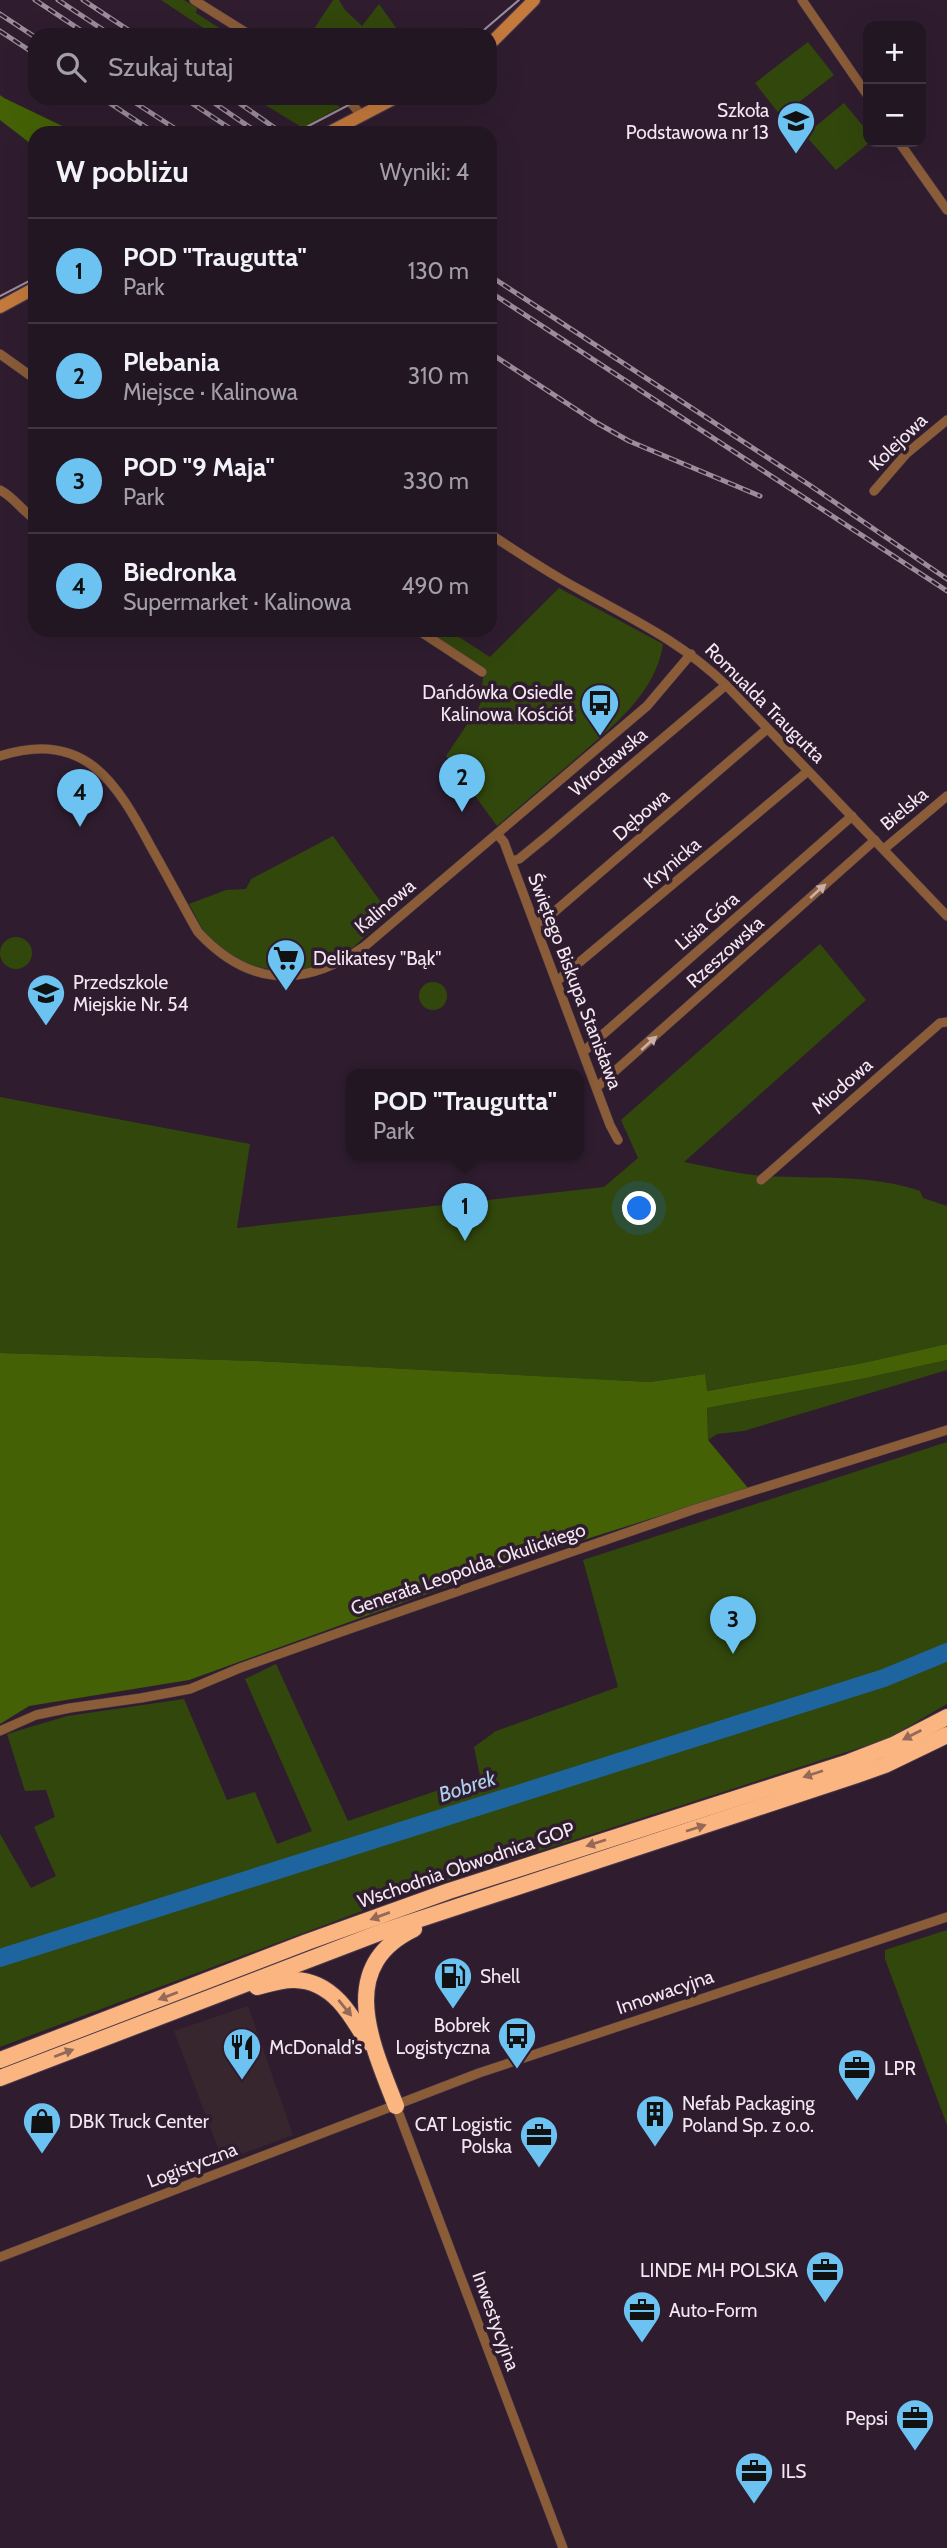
<!DOCTYPE html>
<html lang="pl">
<head>
<meta charset="utf-8">
<style>
  body { margin:0; font-family:Cabin,sans-serif; background:#2f2330; color:#f1f3f6 }
  .controls { position:absolute; right:21px; top:21px; display:grid; overflow:hidden; border-radius:14px; box-shadow:0 7px 28px #0002 }
  .controls button { width:63px; height:63px; display:grid; place-items:center; padding:0; border:0; border-bottom:2px solid #403541; background:#231623; color:#f1f3f6; font:35px sans-serif }
  .you { position:absolute; left:640px; top:1209px; width:24px; height:24px; margin:-18px; border:5px solid #fff; border-radius:50%; background:#1a73e8; box-shadow:0 0 0 10px #1a73e833 }
  .badge { display:grid; place-items:center; width:46px; height:46px; border-radius:50%; background:#6cc3f2; color:#111; font-size:23px; font-weight:700 }
  .pin { position:absolute; translate:-50% -58px; filter:drop-shadow(0 2px 4px #0008) }
  .pin::after { content:''; position:absolute; top:37px; width:24px; height:21px; background:inherit; clip-path:polygon(0 0,100% 0,50% 100%) }
  .popup { position:absolute; left:346px; top:1069px; width:238px; height:91px; box-sizing:border-box; display:grid; place-content:center; border-radius:14px; background:#231623; filter:drop-shadow(0 2px 5px #0005); font-size:23px; white-space:nowrap; color:#a39fa6 }
  .popup b { font-size:26px; color:#f1f3f6 }
  .popup::after { content:''; position:absolute; left:50%; top:100%; margin-left:-14px; border:14px solid transparent; border-top-color:#231623 }
  .list { margin:0; padding:0; list-style:none }
  h2 { display:flex; justify-content:space-between; align-items:center; height:91px; margin:0; padding:0 28px; font-size:30px }
  h2 small { font-size:23px; font-weight:400; color:#a39fa6 }
  .list li { display:grid; grid-template-columns:46px 1fr auto; gap:21px; align-items:center; box-sizing:border-box; height:105px; padding:0 28px; border-top:2px solid #403541 }
  .list b { display:block; font-size:26px; white-space:nowrap }
  .list p { margin:0; font-size:23px; white-space:nowrap; color:#a39fa6 }
  .list em { font-size:23px; font-style:normal; color:#a39fa6 }
  .icon { flex:none; width:38px; height:38px; fill:none; stroke:currentColor; stroke-width:2; stroke-linecap:round; stroke-linejoin:round }
  .map { position:relative; flex:none; width:947px; height:2548px; overflow:hidden }
  .search { position:absolute; background:#231623; box-shadow:0 7px 28px #0002; left:28px; top:28px; width:469px; height:77px; display:flex; align-items:center; gap:18px; box-sizing:border-box; padding:0 24px; border-radius:21px; color:#a39fa6; font-size:26px }
  .panel { position:absolute; background:#231623; box-shadow:0 7px 28px #0002; left:28px; top:126px; width:469px; height:511px; border-radius:21px }
  .map>svg:first-child { display:block }
  .commercial { fill:#38262e }
  .green { fill:#32470c }
  .forest { fill:#446205 }
  .lines { fill:none; stroke-linecap:round; stroke-linejoin:round }
  .river { stroke:#1e649f; stroke-width:18 }
  .minor-casing { stroke:#4a394a; stroke-width:10 }
  .secondary-casing { stroke:#4a394a; stroke-width:14 }
  .motorway-casing { stroke:#4a394a; stroke-width:18 }
  .minor { stroke:#8a5c38; stroke-width:9 }
  .secondary { stroke:#c47a3d; stroke-width:12 }
  .motorway { stroke:#fbb581; stroke-width:16 }
  .tram { stroke:#9c8d9b; stroke-width:2 }
  .rail-casing { stroke:#9c8d9b; stroke-width:5 }
  .rail { stroke:#2f1d2f; stroke-width:2.5; stroke-dasharray:8; stroke-linecap:butt }
  .oneway { fill:#c9afa8 }
  .oneway2 { fill:#956958 }
  .labels { text-anchor:middle; dominant-baseline:central; stroke-width:7; stroke-linejoin:round; paint-order:stroke }
  .poi-label { font-size:19px; fill:#f3e7f2; stroke:#2f1d2f; text-anchor:start }
  .street-label { font-size:19px; fill:#f3e7f2; stroke:#2f1d2f }
  .water-label { font-size:21px; font-style:italic; fill:#aecff0; stroke:#2f1d2f }
</style>
</head>
<body>
<div class="map">
<svg width="947" height="2548" viewBox="0 0 947 2548">
  <rect width="100%" height="100%" fill="#2f1d2f"/>
  <path class="commercial" d="M248,2006L293,2135L223,2161L174,2031Z"/>
  <g class="green">
    <path d="M161,0H184L197,8L196,13L230,35H214Z"/>
    <path d="M333,0H339L345,10L362,26L379,4L401,35H310Z"/>
    <path d="M808,42L834,75L781,116L755,83Z"/>
    <path d="M254,98H327L340,107L303,128Z"/>
    <path d="M844,103L868,132L870,142L836,170L805,135Z"/>
    <path d="M559,588L663,644C656,695 608,730 572,762C547,783 522,805 497,826L446,756L480,705L484,669L422,630H448L490,657Z"/>
    <path d="M333,836L388,912C372,928 357,948 336,959C296,980 238,972 208,937C200,927 195,914 189,904L226,890L246,889L251,879Z"/>
    <circle cx="16" cy="953" r="16"/>
    <path d="M820,944L866,1000L684,1162C710,1167 737,1174 764,1176C816,1179 871,1174 920,1191L923,1198L947,1206V1344L863,1363L706,1391L705,1374L650,1382L257,1361L0,1353V1097L250,1144L237,1228L604,1187L638,1158L621,1120Z"/>
    <circle cx="433" cy="996" r="14"/>
    <path d="M947,1360V1370L744,1431L717,1434L708,1440L707,1408L861,1379Z"/>
    <path d="M947,1442V1704L887,1739L410,1893L0,2047V1834L31,1888L56,1876L34,1827L55,1817L46,1790L25,1791L7,1734L67,1716L184,1699L227,1800L255,1792L277,1844L312,1831L245,1679L276,1664L348,1821L480,1776L474,1747L496,1731L618,1687L583,1560Z"/>
    <path d="M947,1930V2125L885,1959V1950Z"/>
  </g>
  <g class="forest">
    <path d="M0,95L4,98L77,133H35V147L0,120Z"/>
    <path d="M947,1344V1360L861,1379L707,1408L708,1440L748,1488L523,1559L189,1680L29,1706L0,1724V1353L257,1361L650,1382L705,1374L707,1391L863,1363Z"/>
  </g>
  <g class="lines">
    <path class="river" d="M0,1958L884,1678L947,1652"/>
    <g class="minor-casing">
      <g id="minor">
        <path d="M194,0L250,35"/>
        <path d="M802,0L868,96"/>
        <path d="M347,98L361,115"/>
        <path d="M899,142L947,210"/>
        <path d="M0,354L35,379"/>
        <path d="M0,490C14,497 22,511 35,519"/>
        <path d="M874,491L906,454L947,420"/>
        <path d="M490,534C520,554 550,574 582,591C636,621 681,642 726,685L947,916"/>
        <path d="M418,630L482,672"/>
        <path d="M0,756C85,729 116,782 151,847C167,875 182,904 198,932C249,987 304,989 365,946L647,706L691,654"/>
        <path d="M497,834L504,842L511,861L610,1125L618,1140"/>
        <path d="M884,849L947,796"/>
        <path d="M511,861L519,859L546,837L726,685"/>
        <path d="M535,924L546,919L767,729"/>
        <path d="M557,981L808,771"/>
        <path d="M584,1051L852,816"/>
        <path d="M597,1087L875,840"/>
        <path d="M761,1180L940,1023L947,1022"/>
        <path d="M0,1731L36,1715L70,1708L141,1698L190,1689L240,1668L338,1633L695,1509L947,1430"/>
        <path d="M396,2106L563,2548"/>
        <path d="M0,2257L479,2073L947,1917"/>
      </g>
    </g>
    <g class="secondary-casing">
      <g id="secondary">
        <path d="M490,44L534,0"/>
        <path d="M328,133L395,98"/>
        <path d="M0,307L35,288"/>
      </g>
    </g>
    <g class="motorway-casing">
      <g id="motorway">
        <path d="M257,1987C269,1984 283,1979 295,1980C332,1981 351,2014 367,2042"/>
        <path d="M0,2060L307,1942L449,1891L849,1762L893,1745L947,1717"/>
        <path d="M0,2078L384,1931L854,1776L885,1765L947,1735"/>
        <path d="M396,2106C372,2044 335,1967 414,1929"/>
      </g>
    </g>
    <use href="#minor" class="minor"/>
    <use href="#secondary" class="secondary"/>
    <use href="#motorway" class="motorway"/>
    <g class="tram">
      <path d="M478,35L519,0"/>
      <path d="M295,133L362,98"/>
      <path d="M0,296L35,278"/>
    </g>
    <g class="rail-casing">
      <g id="rail">
        <path d="M35,0L88,35"/>
        <path d="M58,0L111,35"/>
        <path d="M83,0L136,35"/>
        <path d="M0,14L35,37"/>
        <path d="M0,31L35,54"/>
        <path d="M102,98L155,133"/>
        <path d="M128,98L182,133"/>
        <path d="M184,98L237,133"/>
        <path d="M207,98L258,133"/>
        <path d="M232,98L282,133"/>
        <path d="M490,276L811,486L947,579"/>
        <path d="M490,292L947,591"/>
        <path d="M490,353L597,423L629,441L760,496"/>
      </g>
    </g>
    <use href="#rail" class="rail"/>
  </g>
  <defs><path id="oneway-solid" d="M-6-.8H1V-3.2L6.5 0L1 3.2V.8H-6Z" transform="scale(1.75)"/></defs>
  <g class="oneway">
    <use href="#oneway-solid" transform="translate(818 891) rotate(-42)"/>
    <use href="#oneway-solid" transform="translate(649 1043) rotate(-42)"/>
  </g>
  <g class="oneway2">
    <use href="#oneway-solid" transform="translate(912 1735) rotate(153)"/>
    <use href="#oneway-solid" transform="translate(813 1774) rotate(162)"/>
    <use href="#oneway-solid" transform="translate(696 1828) rotate(-18)"/>
    <use href="#oneway-solid" transform="translate(596 1843) rotate(162)"/>
    <use href="#oneway-solid" transform="translate(380 1916) rotate(160)"/>
    <use href="#oneway-solid" transform="translate(168 1996) rotate(159)"/>
    <use href="#oneway-solid" transform="translate(345 2008) rotate(51)"/>
    <use href="#oneway-solid" transform="translate(64 2053) rotate(-21)"/>
  </g>
  <defs>
    <g id="school-pin" transform="scale(2.0125)"><path d="M0 17L-7.5 6A9.5 9.5 0 1 1 7.5 6Z" fill="#6cc3f2" stroke="#2f1d2f"/><path d="M0-5L7-2L0 1L-7-2ZM-4 1L0 2.5L4 1V4Q0 6-4 4Z" fill="#111"/></g>
    <g id="bus-pin" transform="scale(2.0125)"><path d="M0 17L-7.5 6A9.5 9.5 0 1 1 7.5 6Z" fill="#6cc3f2" stroke="#2f1d2f"/><path d="M-5-6H5V4H4V6H2V4H-2V6H-4V4H-5ZM-3.5-4V0h7V-4ZM-3.5 1.2v1.5H-2V1.2ZM2 1.2v1.5H3.5V1.2Z" fill="#111"/></g>
    <g id="supermarket-pin" transform="scale(2.0125)"><path d="M0 17L-7.5 6A9.5 9.5 0 1 1 7.5 6Z" fill="#6cc3f2" stroke="#2f1d2f"/><path d="M-6-5.5h2.5l.6 2H6L4.5 2H-2.5L-4.4-4H-6ZM-1.5 3.2a1.3 1.3 0 1 0 .1 0ZM3 3.2a1.3 1.3 0 1 0 .1 0Z" fill="#111"/></g>
    <g id="fuel-pin" transform="scale(2.0125)"><path d="M0 17L-7.5 6A9.5 9.5 0 1 1 7.5 6Z" fill="#6cc3f2" stroke="#2f1d2f"/><path d="M-5.5-6h7V0h2V4h1.3V-2.5L3-4.5l.8-.8L6-3V5H2.5V1h-1V6h-7ZM-4.2-4.7v3.2H.2V-4.7Z" fill="#111"/></g>
    <g id="restaurant-pin" transform="scale(2.0125)"><path d="M0 17L-7.5 6A9.5 9.5 0 1 1 7.5 6Z" fill="#6cc3f2" stroke="#2f1d2f"/><path d="M-5-6h1v4h1v-4h1v4h1v-4h1v5L-1.5 .5V6h-2V.5L-5-1ZM5-6V6H3V1.5H1.5Q1.5-4 5-6Z" fill="#111"/></g>
    <g id="office-pin" transform="scale(2.0125)"><path d="M0 17L-7.5 6A9.5 9.5 0 1 1 7.5 6Z" fill="#6cc3f2" stroke="#2f1d2f"/><path d="M-6-3h4V-5.5h4V-3h4V5H-6ZM-1-4.5V-3h2v-1.5ZM-6 0V1H6V0Z" fill="#111"/></g>
    <g id="building-pin" transform="scale(2.0125)"><path d="M0 17L-7.5 6A9.5 9.5 0 1 1 7.5 6Z" fill="#6cc3f2" stroke="#2f1d2f"/><path d="M-4-6H4V6H1V3H-1V6H-4ZM-2.5-4.3h1.7v1.8h-1.7ZM.8-4.3h1.7v1.8H.8ZM-2.5-1h1.7V.8h-1.7ZM.8-1h1.7V.8H.8Z" fill="#111"/></g>
    <g id="shop-pin" transform="scale(2.0125)"><path d="M0 17L-7.5 6A9.5 9.5 0 1 1 7.5 6Z" fill="#6cc3f2" stroke="#2f1d2f"/><path d="M-5-2.5h2.3a2.7 3.5 0 0 1 5.4 0H5L5.5 6h-11ZM-1.5-2.5h3a1.5 2.3 0 0 0-3 0Z" fill="#111"/></g>
  </defs>
  <g fill-rule="evenodd">
    <use href="#school-pin" x="796" y="121"/>
    <use href="#bus-pin" x="600" y="703"/>
    <use href="#supermarket-pin" x="286" y="958"/>
    <use href="#school-pin" x="46" y="993"/>
    <use href="#fuel-pin" x="453" y="1976"/>
    <use href="#bus-pin" x="517" y="2036"/>
    <use href="#restaurant-pin" x="242" y="2047"/>
    <use href="#office-pin" x="857" y="2068"/>
    <use href="#building-pin" x="655" y="2114"/>
    <use href="#shop-pin" x="42" y="2121"/>
    <use href="#office-pin" x="539" y="2135"/>
    <use href="#office-pin" x="825" y="2270"/>
    <use href="#office-pin" x="642" y="2310"/>
    <use href="#office-pin" x="915" y="2418"/>
    <use href="#office-pin" x="754" y="2471"/>
  </g>
  <g class="labels">
    <g class="poi-label">
      <text x="769" y="110" text-anchor="end">Szkoła<tspan x="769" dy="22">Podstawowa nr 13</tspan></text>
      <text x="573" y="692" text-anchor="end">Dańdówka Osiedle<tspan x="573" dy="22">Kalinowa Kościół</tspan></text>
      <text x="313" y="958">Delikatesy "Bąk"</text>
      <text x="73" y="982">Przedszkole<tspan x="73" dy="22">Miejskie Nr. 54</tspan></text>
      <text x="480" y="1976">Shell</text>
      <text x="490" y="2025" text-anchor="end">Bobrek<tspan x="490" dy="22">Logistyczna</tspan></text>
      <text x="269" y="2047">McDonald's</text>
      <text x="884" y="2068">LPR</text>
      <text x="682" y="2103">Nefab Packaging<tspan x="682" dy="22">Poland Sp. z o.o.</tspan></text>
      <text x="69" y="2121">DBK Truck Center</text>
      <text x="512" y="2124" text-anchor="end">CAT Logistic<tspan x="512" dy="22">Polska</tspan></text>
      <text x="798" y="2270" text-anchor="end">LINDE MH POLSKA</text>
      <text x="669" y="2310">Auto-Form</text>
      <text x="888" y="2418" text-anchor="end">Pepsi</text>
      <text x="781" y="2471">ILS</text>
    </g>
    <g class="street-label">
      <text transform="translate(898 442) rotate(-44)">Kolejowa</text>
      <text transform="translate(765 703) rotate(45)">Romualda Traugutta</text>
      <text transform="translate(608 762) rotate(-40)">Wrocławska</text>
      <text transform="translate(904 809) rotate(-40)">Bielska</text>
      <text transform="translate(641 815) rotate(-41)">Dębowa</text>
      <text transform="translate(672 863) rotate(-40)">Krynicka</text>
      <text transform="translate(385 906) rotate(-40)">Kalinowa</text>
      <text transform="translate(707 921) rotate(-41)">Lisia Góra</text>
      <text transform="translate(725 952) rotate(-42)">Rzeszowska</text>
      <text transform="translate(575 981) rotate(69)">Świętego Biskupa Stanisława</text>
      <text transform="translate(842 1086) rotate(-41)">Miodowa</text>
      <text transform="translate(468 1569) rotate(-19)">Generała Leopolda Okulickiego</text>
      <text transform="translate(466 1865) rotate(-19)">Wschodnia Obwodnica GOP</text>
      <text transform="translate(665 1992) rotate(-19)">Innowacyjna</text>
      <text transform="translate(192 2165) rotate(-21)">Logistyczna</text>
      <text transform="translate(496 2321) rotate(70)">Inwestycyjna</text>
    </g>
    <g class="water-label">
      <text transform="translate(467 1786) rotate(-18)">Bobrek</text>
    </g>
  </g>
</svg>
<div class="controls">
<button>+</button>
<button>−</button>
</div>
<div class="you"></div>
<div class="pin badge" style="left:465px;top:1241px">1</div>
<div class="popup"><b>POD &quot;Traugutta&quot;</b>Park</div>
<div class="pin badge" style="left:462px;top:812px">2</div>
<div class="pin badge" style="left:733px;top:1654px">3</div>
<div class="pin badge" style="left:80px;top:827px">4</div>
<div class="search"><svg class="icon" aria-label="search" viewBox="0 0 24 24"><circle cx="10" cy="10" r="6"/><path d="M15 15l6 6"/></svg>Szukaj tutaj</div>
<section class="panel">
<h2>W pobliżu<small>Wyniki: 4</small></h2>
<ul class="list">
<li><span class="badge">1</span><div><b>POD &quot;Traugutta&quot;</b><p>Park</p></div><em>130 m</em></li>
<li><span class="badge">2</span><div><b>Plebania</b><p>Miejsce · Kalinowa</p></div><em>310 m</em></li>
<li><span class="badge">3</span><div><b>POD &quot;9 Maja&quot;</b><p>Park</p></div><em>330 m</em></li>
<li><span class="badge">4</span><div><b>Biedronka</b><p>Supermarket · Kalinowa</p></div><em>490 m</em></li>
</ul>
</section>
</div>
</body>
</html>
